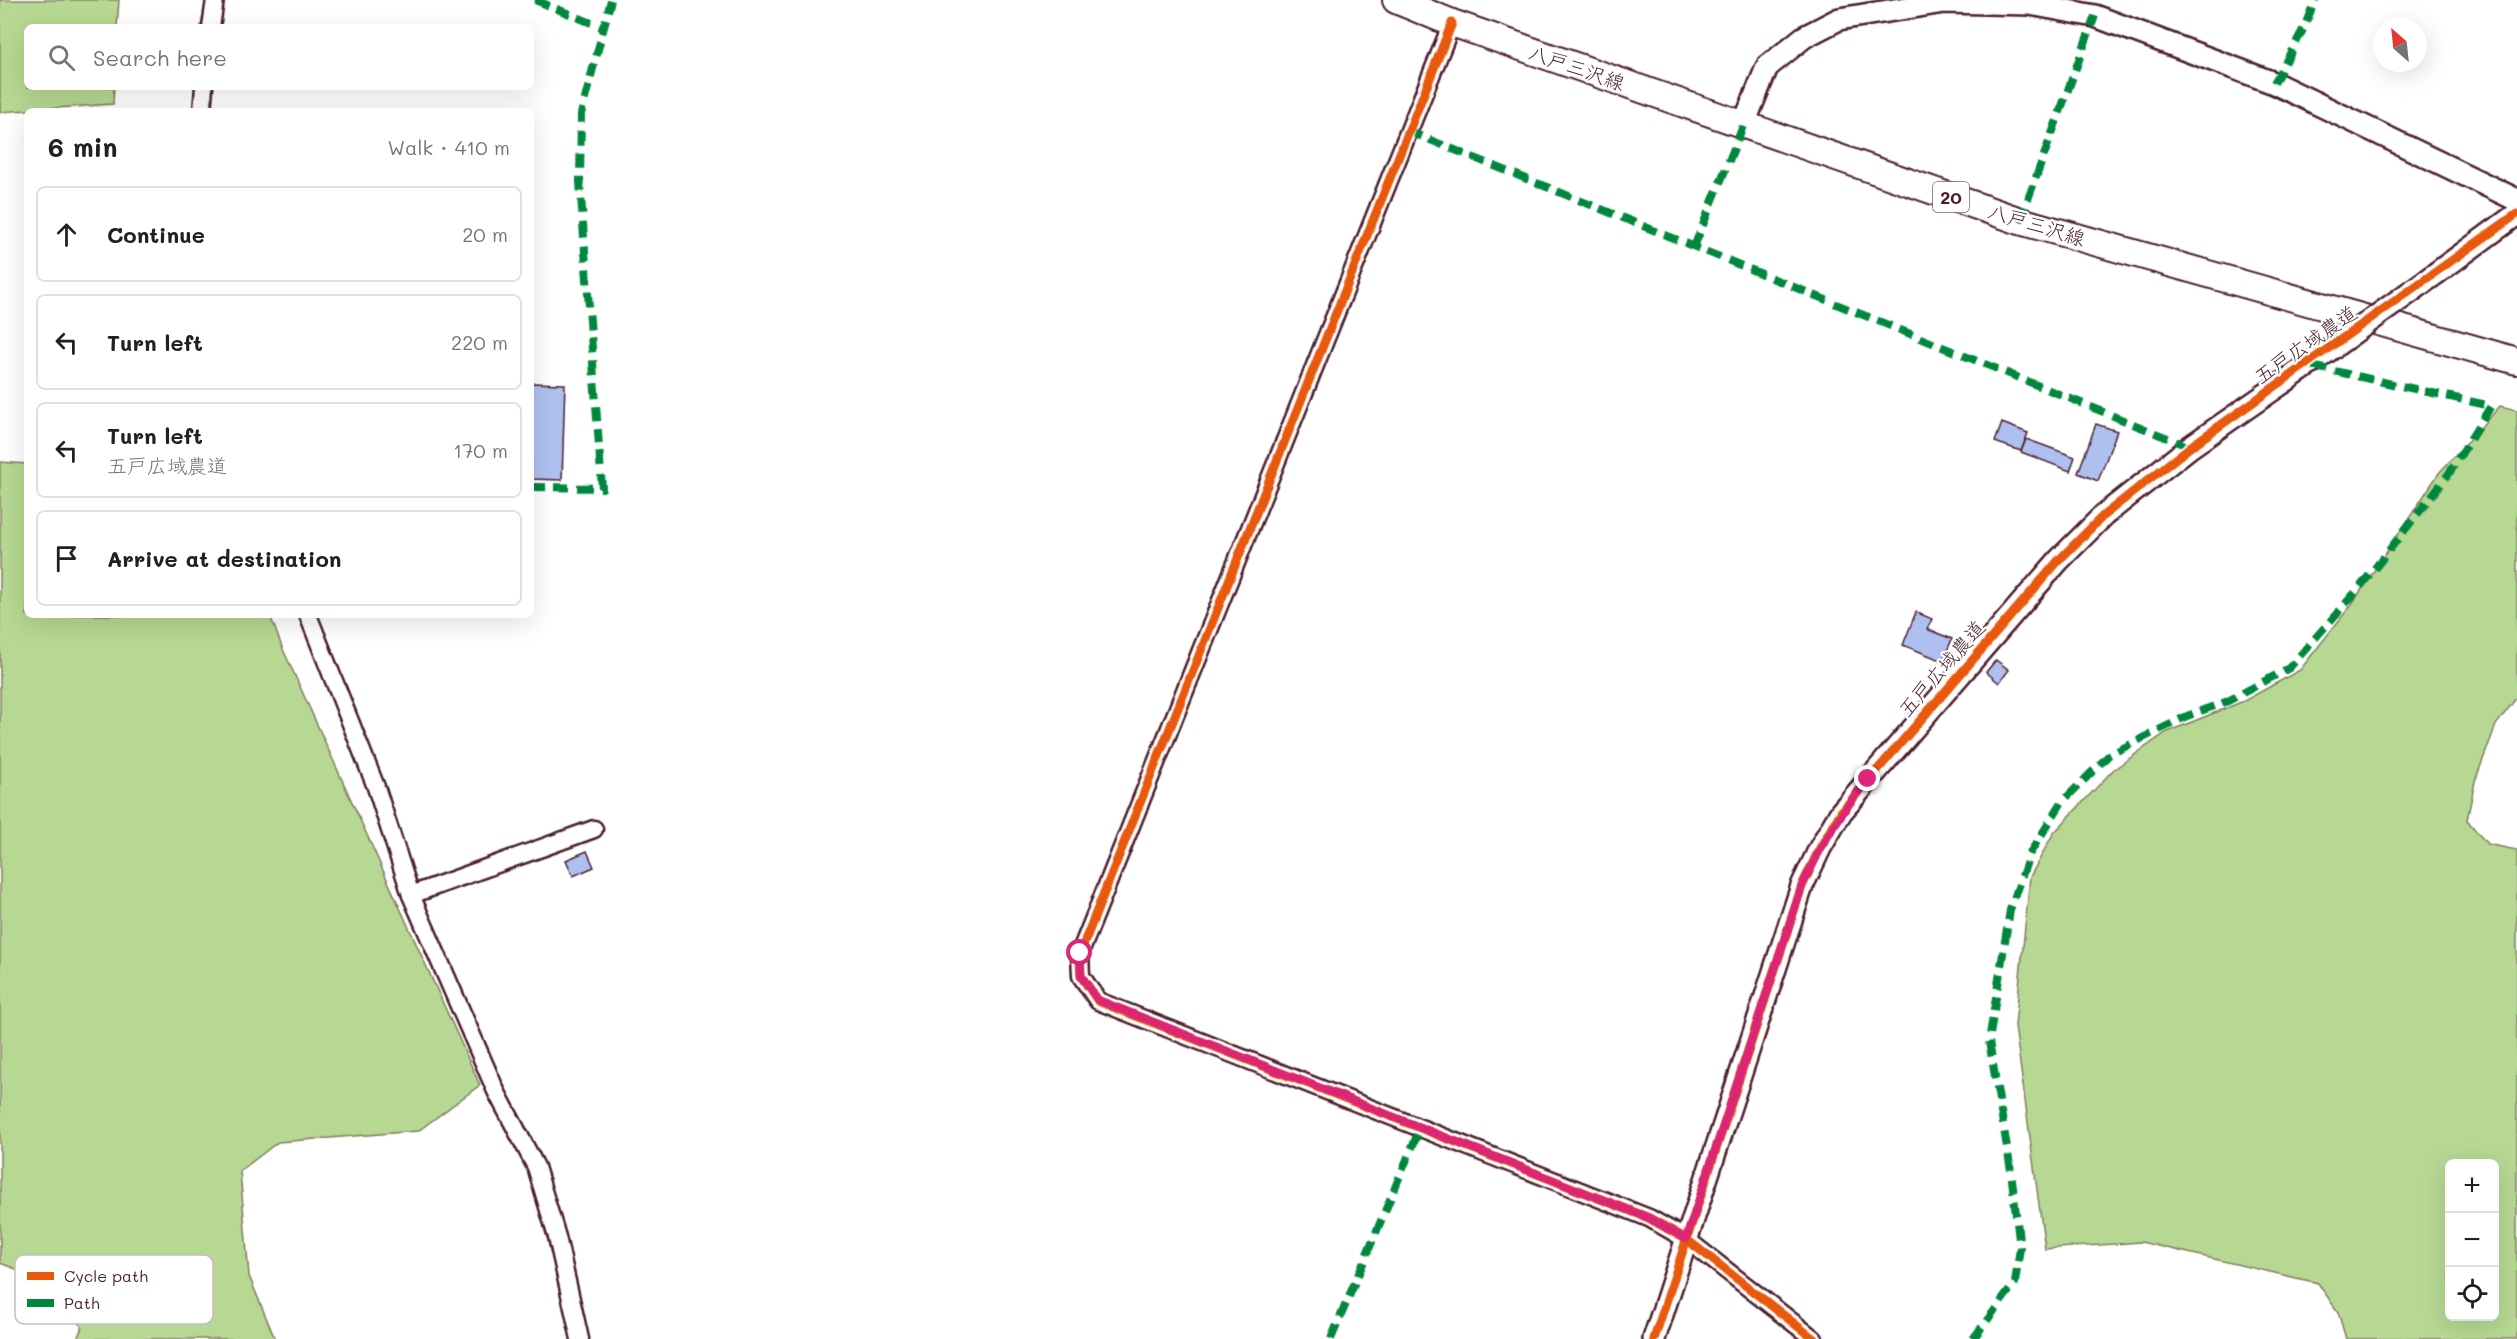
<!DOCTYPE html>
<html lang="en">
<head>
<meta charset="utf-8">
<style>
  body { margin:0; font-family:Mali,"Klee One",sans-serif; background:#f6f6f6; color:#202124 }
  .controls { position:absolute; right:18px; bottom:18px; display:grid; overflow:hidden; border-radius:9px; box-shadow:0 6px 24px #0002 }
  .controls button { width:54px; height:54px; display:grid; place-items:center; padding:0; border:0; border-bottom:2px solid #e0e0e0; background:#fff; color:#202124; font:30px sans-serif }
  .compass { position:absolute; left:2373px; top:18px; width:54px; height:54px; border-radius:50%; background:#fff; box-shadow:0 6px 24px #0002; rotate:333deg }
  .stop { position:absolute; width:18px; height:18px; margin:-14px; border:4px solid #db2777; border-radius:50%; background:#fff }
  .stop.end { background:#db2777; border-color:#fff; box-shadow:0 2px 6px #0008 }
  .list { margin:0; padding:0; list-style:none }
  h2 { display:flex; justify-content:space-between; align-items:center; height:78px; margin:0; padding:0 24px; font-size:26px }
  h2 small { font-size:20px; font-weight:400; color:#757577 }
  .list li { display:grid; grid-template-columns:39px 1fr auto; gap:18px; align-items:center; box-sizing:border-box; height:96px; margin:0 12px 12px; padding:0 12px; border:2px solid #e0e0e0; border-radius:9px }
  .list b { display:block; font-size:22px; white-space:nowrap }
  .list p { margin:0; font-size:20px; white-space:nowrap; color:#757577 }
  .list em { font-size:20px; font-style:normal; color:#757577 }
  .icon { flex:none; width:33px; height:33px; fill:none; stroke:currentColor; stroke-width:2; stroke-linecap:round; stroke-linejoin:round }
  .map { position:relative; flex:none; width:2517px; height:1339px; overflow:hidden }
  .search { position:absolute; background:#fff; box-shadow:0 6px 24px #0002; left:24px; top:24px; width:510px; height:66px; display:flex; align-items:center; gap:15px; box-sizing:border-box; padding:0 21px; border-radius:9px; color:#757577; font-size:22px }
  .panel { position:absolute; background:#fff; box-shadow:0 6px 24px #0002; left:24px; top:108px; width:510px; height:510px; border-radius:9px }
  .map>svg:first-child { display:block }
  .green { fill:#b6d892; stroke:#807c5e; stroke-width:1.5; fill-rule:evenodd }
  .building { fill:#aec0ef; stroke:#4a1f2b; stroke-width:1.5 }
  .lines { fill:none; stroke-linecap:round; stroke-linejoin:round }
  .minor-casing { stroke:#4a1f2b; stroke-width:21 }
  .tertiary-casing { stroke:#4a1f2b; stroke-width:26 }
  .primary-casing { stroke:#4a1f2b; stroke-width:30 }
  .minor { stroke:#fff; stroke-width:16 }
  .tertiary { stroke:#fff; stroke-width:21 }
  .primary { stroke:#fff; stroke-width:26 }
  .tertiary-bridge-casing { stroke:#4a1f2b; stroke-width:26; stroke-linecap:butt }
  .tertiary-bridge { stroke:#fff; stroke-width:21 }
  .quiet { stroke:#00873e; stroke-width:8; stroke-dasharray:15 8; stroke-linecap:butt }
  .cycleway-casing { stroke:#fff; stroke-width:13 }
  .cycleway { stroke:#e8590c; stroke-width:9 }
  .route { stroke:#db2777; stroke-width:8 }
  .labels { text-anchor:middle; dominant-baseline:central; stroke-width:4.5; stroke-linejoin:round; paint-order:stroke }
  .shield { fill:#fff; stroke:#80626b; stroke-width:1.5 }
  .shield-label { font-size:18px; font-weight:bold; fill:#4a1f2b }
  .street-label { font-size:20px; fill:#4a1f2b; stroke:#fff }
  .key { fill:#fff; stroke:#c9bcbf; stroke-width:1.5 }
  .key-label { font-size:16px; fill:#4a1f2b }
</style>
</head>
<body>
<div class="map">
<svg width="2517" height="1339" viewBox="0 0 2517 1339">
  <rect width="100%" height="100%" fill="#fff"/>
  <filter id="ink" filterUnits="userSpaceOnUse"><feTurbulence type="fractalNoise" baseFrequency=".0167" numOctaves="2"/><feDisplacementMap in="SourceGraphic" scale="12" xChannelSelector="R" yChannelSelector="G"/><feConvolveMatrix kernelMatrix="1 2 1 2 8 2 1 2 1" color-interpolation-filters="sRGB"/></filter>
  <g filter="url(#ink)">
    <g class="green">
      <path d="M0,0H119L117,27H27V87H114L113,104L0,112Z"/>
      <path d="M2500,406L2517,410V697L2496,725L2475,781L2467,820L2487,844L2517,850V1339H2346L2338,1312L2318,1283L2141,1242L2045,1249L2015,1026L2030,877L2053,834L2113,770L2167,732L2244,701L2300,670L2352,604L2439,473ZM2450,1164H2494V1316H2450Z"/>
      <path d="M0,462L27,464V615H270L282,647L480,1085L418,1131L278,1142L240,1171L249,1276L275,1339H77L82,1327L50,1282L0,1263Z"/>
    </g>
    <g class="building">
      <path d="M531,383L565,384L562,480L531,479Z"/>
      <path d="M2002,423L2028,433L2021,451L1995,442Z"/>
      <path d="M2096,424L2117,431L2098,481L2078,473Z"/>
      <path d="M2026,439L2075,457L2070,471L2021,452Z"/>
      <path d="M1916,612L1932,619L1927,629L1952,639L1943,661L1903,645Z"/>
      <path d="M1996,660L2009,670L1999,683L1986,672Z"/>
      <path d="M587,851L594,867L573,876L566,860Z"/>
    </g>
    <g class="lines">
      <g class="minor-casing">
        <g id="minor">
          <path d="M1452,23L1080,953L1081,976L1098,1001L1649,1218L1686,1239L1814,1339"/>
          <path d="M211,27L215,0"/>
          <path d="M202,111L204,87"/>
          <path d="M308,615L376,787L411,895L496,1091L536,1167L557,1237L580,1339"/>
          <path d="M411,895L594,829"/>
        </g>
      </g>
      <g class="tertiary-casing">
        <g id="tertiary">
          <path d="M1743,126L1767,67L1804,37L1839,19L1944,2L2030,4L2095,16L2274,83L2517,200"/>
          <path d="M2438,272L2517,214"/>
          <path d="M1654,1339L1802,886L1820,848L1841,812L2059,560L2104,515L2190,447L2317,359"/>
        </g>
      </g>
      <g class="primary-casing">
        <path id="primary" d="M1396,0L1452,23L2020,221L2517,361"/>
      </g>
      <use href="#minor" class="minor"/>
      <use href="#tertiary" class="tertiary"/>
      <use href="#primary" class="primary"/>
      <g class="tertiary-bridge-casing">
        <path id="tertiary-bridge" d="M2317,359L2438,272"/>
      </g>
      <use href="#tertiary-bridge" class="tertiary-bridge"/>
      <g class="quiet">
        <path d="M535,0L604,28"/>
        <path d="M2274,83L2304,28L2315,0"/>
        <path d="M1408,131L2190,447"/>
        <path d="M2020,221L2095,16"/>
        <path d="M1694,247L1743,126"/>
        <path d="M531,487L602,488L580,182L581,114L611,0"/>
        <path d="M1331,1339L1421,1126"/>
        <path d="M1973,1339L2015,1283L2020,1248L2011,1171L1989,1041L2010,910L2030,853L2062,802L2109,755L2187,716L2228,701L2289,668L2360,587L2448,475L2491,406L2307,365"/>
      </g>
      <g class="cycleway-casing">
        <g id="cycleway">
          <path d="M1452,23L1080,953L1081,976L1098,1001L1649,1218L1686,1239L1814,1339"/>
          <path d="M1654,1339L1802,886L1820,848L1841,812L2059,560L2104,515L2190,447L2517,214"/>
        </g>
      </g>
      <use href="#cycleway" class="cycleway"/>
    </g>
  </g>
  <g class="lines" filter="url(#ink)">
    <path class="route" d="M1080,953L1081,976L1098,1000L1649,1218L1686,1239L1802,886C1822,844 1839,815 1868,779"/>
  </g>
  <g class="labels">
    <rect class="shield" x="1933" y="182" width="36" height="30" rx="4.5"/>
    <g class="shield-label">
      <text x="1951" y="197">20</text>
    </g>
    <g class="street-label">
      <text transform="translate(1577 67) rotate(19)">八戸三沢線</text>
      <text transform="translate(2037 224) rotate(17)">八戸三沢線</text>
      <text transform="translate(2305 344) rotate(-35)">五戸広域農道</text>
      <text transform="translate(1941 668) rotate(-49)">五戸広域農道</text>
    </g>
  </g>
  <rect x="15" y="1255" width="198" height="69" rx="9" class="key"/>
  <rect x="27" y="1272" width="27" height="8" fill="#e8590c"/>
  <rect x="27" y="1299" width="27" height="8" fill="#00873e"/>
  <g class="key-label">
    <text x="64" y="1282">Cycle path</text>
    <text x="64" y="1309">Path</text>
  </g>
</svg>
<div class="controls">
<button>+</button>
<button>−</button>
<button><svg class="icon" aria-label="locate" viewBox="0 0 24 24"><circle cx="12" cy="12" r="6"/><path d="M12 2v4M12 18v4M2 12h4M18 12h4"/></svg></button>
</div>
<svg class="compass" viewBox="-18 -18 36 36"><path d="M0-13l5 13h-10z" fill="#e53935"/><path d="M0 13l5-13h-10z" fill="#757577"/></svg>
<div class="stop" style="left:1080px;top:953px"></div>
<div class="stop end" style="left:1868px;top:779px"></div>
<div class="search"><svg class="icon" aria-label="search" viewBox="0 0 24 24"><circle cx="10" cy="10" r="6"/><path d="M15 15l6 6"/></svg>Search here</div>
<section class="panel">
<h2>6 min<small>Walk · 410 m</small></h2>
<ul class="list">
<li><svg class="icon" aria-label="ahead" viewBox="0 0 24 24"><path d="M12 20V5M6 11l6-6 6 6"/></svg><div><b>Continue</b></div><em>20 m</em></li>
<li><svg class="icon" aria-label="left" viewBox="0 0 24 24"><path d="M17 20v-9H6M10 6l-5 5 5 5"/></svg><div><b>Turn left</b></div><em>220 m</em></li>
<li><svg class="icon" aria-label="left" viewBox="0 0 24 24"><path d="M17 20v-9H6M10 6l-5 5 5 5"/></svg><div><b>Turn left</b><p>五戸広域農道</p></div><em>170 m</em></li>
<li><svg class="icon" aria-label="arrive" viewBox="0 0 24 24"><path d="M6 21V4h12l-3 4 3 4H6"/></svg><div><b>Arrive at destination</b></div></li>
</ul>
</section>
</div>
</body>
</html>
